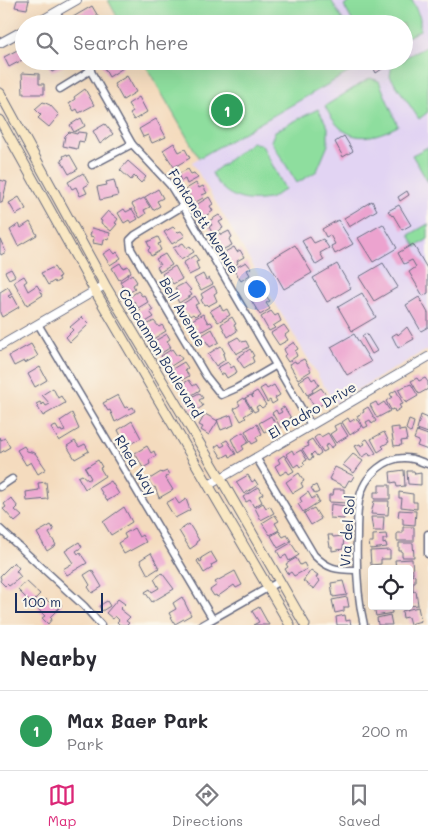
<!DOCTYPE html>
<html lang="en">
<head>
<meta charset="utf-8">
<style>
  body { margin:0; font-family:Mali,sans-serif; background:#f7f7f7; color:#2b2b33 }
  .controls { position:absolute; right:15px; bottom:15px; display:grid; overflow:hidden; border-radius:5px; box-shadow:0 5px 20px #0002 }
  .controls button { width:45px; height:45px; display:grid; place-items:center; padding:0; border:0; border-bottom:1px solid #e1e1e2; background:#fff; color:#2b2b33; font:25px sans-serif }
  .scale { position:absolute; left:15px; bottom:12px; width:88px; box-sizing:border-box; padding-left:5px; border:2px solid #1b2f5e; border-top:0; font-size:14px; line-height:18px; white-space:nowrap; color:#1b2f5e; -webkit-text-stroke:4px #fbf7ec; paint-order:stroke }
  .you { position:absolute; left:256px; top:288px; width:18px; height:18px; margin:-12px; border:4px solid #fff; border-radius:50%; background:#1a73e8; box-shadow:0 0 0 8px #1a73e833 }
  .badge { display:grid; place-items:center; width:32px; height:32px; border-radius:50%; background:#db2777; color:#fff; font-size:16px; font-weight:700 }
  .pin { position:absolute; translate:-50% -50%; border:2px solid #fff; box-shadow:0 1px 5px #0006 }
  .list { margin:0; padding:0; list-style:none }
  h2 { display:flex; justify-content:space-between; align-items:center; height:65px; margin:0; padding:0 20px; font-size:21px }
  h2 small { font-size:16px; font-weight:400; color:#7c7c81 }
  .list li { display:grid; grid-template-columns:32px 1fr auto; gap:15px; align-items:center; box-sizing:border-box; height:80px; padding:0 20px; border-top:1px solid #e1e1e2 }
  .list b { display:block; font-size:19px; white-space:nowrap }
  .list p { margin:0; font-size:16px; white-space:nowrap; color:#7c7c81 }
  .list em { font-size:16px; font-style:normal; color:#7c7c81 }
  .icon { flex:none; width:28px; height:28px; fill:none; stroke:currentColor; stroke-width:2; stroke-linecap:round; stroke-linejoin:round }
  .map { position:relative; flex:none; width:428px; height:625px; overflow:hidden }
  .search { position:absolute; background:#fff; box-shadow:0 5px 20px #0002; left:15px; right:15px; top:15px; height:55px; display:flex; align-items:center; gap:12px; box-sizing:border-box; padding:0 18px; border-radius:28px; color:#7c7c81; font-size:19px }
  .sheet { height:145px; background:#fff }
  nav { display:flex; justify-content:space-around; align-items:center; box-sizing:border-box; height:70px; border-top:1px solid #e1e1e2; background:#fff; font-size:14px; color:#7c7c81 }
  nav a { display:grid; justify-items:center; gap:2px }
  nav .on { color:#db2777 }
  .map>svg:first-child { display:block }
  .built { fill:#e2d4f3 }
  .green { fill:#8ede9e; stroke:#54867e }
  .building { fill:#eca3cf }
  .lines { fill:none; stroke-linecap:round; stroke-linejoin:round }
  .minor-casing { stroke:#676b80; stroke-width:9 }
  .tertiary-casing { stroke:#676b80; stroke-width:10 }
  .secondary-casing { stroke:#676b80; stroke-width:11 }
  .minor { stroke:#fff; stroke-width:6 }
  .tertiary { stroke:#fff; stroke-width:8 }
  .secondary { stroke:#f9e7c3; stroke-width:9 }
  .labels { text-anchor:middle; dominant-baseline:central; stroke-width:4.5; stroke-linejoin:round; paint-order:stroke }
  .street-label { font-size:14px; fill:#1b2f5e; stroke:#fbf7ec }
</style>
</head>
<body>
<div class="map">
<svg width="428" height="625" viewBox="0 0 428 625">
  <rect width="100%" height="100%" fill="#fbf7ec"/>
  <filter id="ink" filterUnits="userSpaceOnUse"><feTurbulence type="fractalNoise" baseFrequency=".02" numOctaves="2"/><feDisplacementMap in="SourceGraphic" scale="10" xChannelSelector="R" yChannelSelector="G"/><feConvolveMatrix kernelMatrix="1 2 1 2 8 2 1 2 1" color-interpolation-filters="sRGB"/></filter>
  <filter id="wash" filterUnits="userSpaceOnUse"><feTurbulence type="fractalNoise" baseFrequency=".0096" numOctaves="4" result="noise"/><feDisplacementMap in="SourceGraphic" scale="20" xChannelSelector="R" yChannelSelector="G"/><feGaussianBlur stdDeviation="1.12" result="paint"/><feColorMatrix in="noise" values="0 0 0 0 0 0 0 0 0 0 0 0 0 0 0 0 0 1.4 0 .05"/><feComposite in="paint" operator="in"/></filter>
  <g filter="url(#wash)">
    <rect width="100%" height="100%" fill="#f4dbbe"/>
    <path class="built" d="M331,0H428V147L413,156L428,182V349L334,403L192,162L367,61H404V24H345Z"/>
    <g class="green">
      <path d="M108,0H331L345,24H121Z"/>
      <path d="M352,0H412L420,18V30L404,39V24H354L344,6Z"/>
      <path d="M428,46V112L419,119L390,76L392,64L399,61H404V58Z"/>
      <path d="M143,61H367V62L199,158Z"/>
      <path d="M370,78L379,81L398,126C365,143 342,142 325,106Z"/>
      <path d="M318,109L328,127V145L317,171L297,183L271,141L275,131Z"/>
      <path d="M252,142L262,145L285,189C280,192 274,198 268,199C244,204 222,196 212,173Z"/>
      <path d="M428,147V182L412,155Z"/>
      <path d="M428,224V239L416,247L409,235Z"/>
    </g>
    <g id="blocks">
      <g class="building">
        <path d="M17,0H29L27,9L15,7Z"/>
        <path d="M92,6L102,23L78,24L73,17Z"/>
        <path d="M23,47L24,59L9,67L4,57Z"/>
        <path d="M66,61L67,64L52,72L46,62Z"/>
        <path d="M100,61H119L123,68L109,77Z"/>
        <path d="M379,61H383L385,67L376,73L372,65Z"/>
        <path d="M22,73L39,74V84H44V94H23Z"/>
        <path d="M127,76L136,92L123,100L114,84Z"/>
        <path d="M85,89L94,105L79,113L77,109L74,111L69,103L75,99L74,97Z"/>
        <path d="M139,97L147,112L134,120L130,114L133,112L128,104Z"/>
        <path d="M43,102L50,105L59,115L49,127L38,118L41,115L35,109Z"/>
        <path d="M81,118L85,126L74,132L70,125Z"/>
        <path d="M156,119L166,137L152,143L148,135L143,137L139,129Z"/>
        <path d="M105,124L113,134L100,144L93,131Z"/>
        <path d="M69,132L77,134L78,132L86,133L84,142L79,141L77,149L63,146L65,136Z"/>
        <path d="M344,136L353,151L343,157L335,142Z"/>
        <path d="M174,143L179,152L185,149L190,158L174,167L163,150Z"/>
        <path d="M67,154L68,156L70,155L78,169L69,174L61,160L64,158L63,156Z"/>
        <path d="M128,161L146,177L141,183L134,176L131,180L120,170Z"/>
        <path d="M188,169L191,174L194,173L198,178L187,184L185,179L181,181L178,174Z"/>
        <path d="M83,173L89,184L84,187L87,193L80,196L76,187L72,189L68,182Z"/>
        <path d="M0,180L7,182L2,203L0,202Z"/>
        <path d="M114,180L118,196L100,200L97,187L107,185L106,182Z"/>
        <path d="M196,183L199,188L203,186L207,193L202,195L203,198L194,203L186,189Z"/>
        <path d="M158,189L163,198L157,201L160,206L153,210L145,197Z"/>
        <path d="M407,191L409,195L400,201L398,197Z"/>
        <path d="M19,197L26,209L16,215L9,203Z"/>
        <path d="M209,197L213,204L210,206L213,211L204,217L196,205Z"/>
        <path d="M144,198L150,207L144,210L146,214L140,218L132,204Z"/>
        <path d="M372,201L377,210L349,227L344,218Z"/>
        <path d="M399,205L411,225L402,230L393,215L392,216L388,211Z"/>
        <path d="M124,209L126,212L132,209L138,219L131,223L129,220L124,223L118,213Z"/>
        <path d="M108,211L118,219L115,223L117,224L111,231L101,223L102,221L100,220Z"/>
        <path d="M219,215L223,220L219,222L223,228L213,234L209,227L212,225L209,221Z"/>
        <path d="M338,220L353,244L335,254L331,246L335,244L330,235L326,237L322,229Z"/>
        <path d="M30,222L37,235L18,246L10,230L19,224L21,228Z"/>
        <path d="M383,224L397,248L373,262L358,238Z"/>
        <path d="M173,227L178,232L181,231L185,236L172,244L164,232Z"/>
        <path d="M92,228L110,233L109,240L104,239L103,245L93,243L94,237L90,236Z"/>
        <path d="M229,231L232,237L229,239L232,245L222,250L214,236L220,233L221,235Z"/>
        <path d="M158,237L161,243L158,244L161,250L151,256L148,250L150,248L147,242Z"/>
        <path d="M310,237L314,243L323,239L329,248L320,253L324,260L316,265L302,241Z"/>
        <path d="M0,239L6,252L1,255L0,253Z"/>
        <path d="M183,243L187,248L190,246L194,252L181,260L173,248Z"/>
        <path d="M413,244L428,270V293L423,296L409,272L416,267L412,260L404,264L398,253Z"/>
        <path d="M295,245L312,273L284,289L268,261Z"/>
        <path d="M234,247L237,252L240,250L244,257L237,261L238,263L232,268L223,253Z"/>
        <path d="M111,249L115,254L117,252L121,258L110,265L103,254Z"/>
        <path d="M165,254L172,265L160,272L157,267L160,265L156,259Z"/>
        <path d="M195,255L199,261L196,262L199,270L189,275L183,263Z"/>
        <path d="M246,262L251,268L247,270L250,275L241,281L233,269Z"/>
        <path d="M120,263L123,268L128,266L131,272L119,280L112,268Z"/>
        <path d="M383,263L398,287L374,301L359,277Z"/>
        <path d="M337,264L351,288L327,302L313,278Z"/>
        <path d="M175,266L182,279L173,284L169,278L166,280L162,274Z"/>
        <path d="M54,267L60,276L58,277L60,280L55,283L54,281L48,285L41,273Z"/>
        <path d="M11,269L15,276L9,279L5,272Z"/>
        <path d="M132,274L137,282L133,285L135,289L127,294L120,282Z"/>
        <path d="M203,274L206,280L209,278L213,284L201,290L194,279Z"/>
        <path d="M24,276L27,281L24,283L28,291L37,285L43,295L27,305L14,282Z"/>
        <path d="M257,278L263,290L250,298L247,291L249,290L246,285Z"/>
        <path d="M185,283L191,290L189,291L192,295L179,303L176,297L179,295L175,288Z"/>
        <path d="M214,286L217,292L214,294L217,301L208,306L206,304L204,305L201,300L203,298L201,294Z"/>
        <path d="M8,287L12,294L8,296L10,298L13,296L19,307L2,317L0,313V292Z"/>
        <path d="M138,291L142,296L144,295L148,302L138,308L134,301L131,304L128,298Z"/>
        <path d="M362,293L376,317L352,331L338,307Z"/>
        <path d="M195,296L199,303L195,305L200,313L195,316L193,314L190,316L187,312L185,313L181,305Z"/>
        <path d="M266,296L270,301L266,303L270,309L260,315L251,300L257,297L258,299Z"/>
        <path d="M419,297L428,313V327L421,331L406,305Z"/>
        <path d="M149,304L153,310L150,312L154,317L144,323L137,312Z"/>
        <path d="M220,305L223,311L227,309L230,315L218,322L210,311Z"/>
        <path d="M271,311L275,316L278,314L281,321L273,326L275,328L269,331L261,317Z"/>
        <path d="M203,314L208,323L211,322L213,325L197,334L194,328L197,327L196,324L192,326L190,321Z"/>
        <path d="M82,317L89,324L70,342L66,337L73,330L70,327Z"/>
        <path d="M232,317L236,324L234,325L237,331L228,337L221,324Z"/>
        <path d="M154,321L159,327L162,325L166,331L153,339L145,326Z"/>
        <path d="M284,325L289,332L285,335L288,340L279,345L271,333Z"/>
        <path d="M407,327L414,339L398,348L392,336L397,333L398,335Z"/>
        <path d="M212,329L219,342L210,347L206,341L202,343L199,337Z"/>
        <path d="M366,333L377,351L372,354L362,336Z"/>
        <path d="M167,334L170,339L167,341L171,347L160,354L157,350L160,348L158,345L156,346L153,342Z"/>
        <path d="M354,334L371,362L347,375L331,347Z"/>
        <path d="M238,337L242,342L246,341L249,347L236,354L229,342Z"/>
        <path d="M294,342L298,349L295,351L297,356L288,362L284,356L286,354L284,349Z"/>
        <path d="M31,344L38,356L25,363L24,361L14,366L9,356Z"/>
        <path d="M221,346L225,353L223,354L225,360L216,366L208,354Z"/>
        <path d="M172,349L177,356L179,354L182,359L168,368L161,356Z"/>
        <path d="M250,349L254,356L252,357L254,362L244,368L237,358Z"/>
        <path d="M304,359L311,371L298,379L289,364L295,361L296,363Z"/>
        <path d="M184,362L188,368L185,370L189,376L177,383L175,379L178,377L175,373L171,376L169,371Z"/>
        <path d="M228,362L231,368L234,366L237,372L227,378L224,373L221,375L217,368Z"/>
        <path d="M40,367L47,380L35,387L28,374Z"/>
        <path d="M309,375L312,380L315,378L319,385L312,390L313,392L307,395L299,381Z"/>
        <path d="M417,378L419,381L425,378L428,382V389L419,394L411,381Z"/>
        <path d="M189,380L193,386L196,384L200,390L187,398L180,385Z"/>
        <path d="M411,384L418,396L406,403L398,389Z"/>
        <path d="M274,385L280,395L275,398L277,401L272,404L270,400L267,402L260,389L265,386L267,389Z"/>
        <path d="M53,388L58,398L61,396L65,403L43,416L36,404L40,402L42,405L44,403L46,406L50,404L42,395Z"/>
        <path d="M321,388L330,400L315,408L308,396Z"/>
        <path d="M396,390L403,404L399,405L401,408L395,412L394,409L391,410L386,401L392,397L390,394Z"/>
        <path d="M257,391L266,405L262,408L259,405L256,407L258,410L254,412L245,398L251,395L253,398L252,394Z"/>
        <path d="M199,393L203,398L199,400L203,406L194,412L186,400Z"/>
        <path d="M118,395L125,408L128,406L129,409L133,407L135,411L115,422L110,410L108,411L103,403Z"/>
        <path d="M244,398L252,411L244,416L246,418L241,421L234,409L240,405L238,402Z"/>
        <path d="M376,402L378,406L384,402L390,411L377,418L370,405Z"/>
        <path d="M284,407L291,418L285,422L286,424L281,428L272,413L276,410L278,414L282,412L280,409Z"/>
        <path d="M368,407L376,421L372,424L370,420L366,422L368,426L364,428L357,416L364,412L363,410Z"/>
        <path d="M72,413L79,429L59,441L51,428L56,426L59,431L61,430L62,432L65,431L60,421Z"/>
        <path d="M205,414L218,421L209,435L201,430L203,427L199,425Z"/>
        <path d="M231,415L234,425L221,430L217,420Z"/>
        <path d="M421,415L428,418V433L417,429Z"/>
        <path d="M271,416L278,429L272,433L270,429L264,432L259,423Z"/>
        <path d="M348,418L350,422L356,418L362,427L350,435L342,422Z"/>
        <path d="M409,420L414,422L411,433L406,429Z"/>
        <path d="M132,421L141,438L130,444L125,436L122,438L118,430Z"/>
        <path d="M340,423L348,436L336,443L330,434L336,430L334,426Z"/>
        <path d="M257,424L262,434L256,437L258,441L252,444L245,431Z"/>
        <path d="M399,427V431L405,430L407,440L401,441L402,445L394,446L391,428Z"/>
        <path d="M417,431L428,435V450L417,446L419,441L414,439Z"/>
        <path d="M243,432L249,442L242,446L244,449L238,453L231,439Z"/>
        <path d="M384,432L389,442L382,446L384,448L378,452L371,439Z"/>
        <path d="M328,433L335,445L331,448L329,444L325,446L327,450L323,452L314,438L319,434L321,437Z"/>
        <path d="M0,437L1,440L5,438L10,447L0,453Z"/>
        <path d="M312,439L321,453L317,456L314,452L311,455L313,458L309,460L302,449L309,446L307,442Z"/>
        <path d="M367,439L376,453L370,456L369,453L362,457L355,446L360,444L361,446L365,444L363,441Z"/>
        <path d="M227,440L236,454L230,457L229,454L222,458L215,447L219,444L221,447L225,445L223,442Z"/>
        <path d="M75,441L79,447L85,444L89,451L75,459L67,446Z"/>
        <path d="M24,446L27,451L35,453L46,469L38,474L31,462L26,465L17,450Z"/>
        <path d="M147,446L151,453L154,451L156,456L149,460L150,464L143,468L135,453Z"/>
        <path d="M292,450L294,454L301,450L307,460L303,462L305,464L300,467L298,464L294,467L286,454Z"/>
        <path d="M353,454L363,461L354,473L343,465Z"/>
        <path d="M284,455L294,471L289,474L287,471L280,475L275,466L280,463L278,459Z"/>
        <path d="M98,460L102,467L100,468L105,476L85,489L78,477L82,475L88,480L91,478L85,468Z"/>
        <path d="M335,467L354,476L351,481L349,480L345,487L329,479Z"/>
        <path d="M404,470L405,486L397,487L396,482L391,483L390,472Z"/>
        <path d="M167,471L169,475L165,477L173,490L159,498L155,487L153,488L148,480L161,472L162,473Z"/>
        <path d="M407,471H414L415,474L421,473V485L408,484Z"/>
        <path d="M299,473L304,481L301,483L303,487L293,493L286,482Z"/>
        <path d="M248,475L252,482L255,480L258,485L244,494L236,482Z"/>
        <path d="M111,481L119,494L107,501L99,488Z"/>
        <path d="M46,482L48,499L27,501L26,492L39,490L38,483Z"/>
        <path d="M316,485L319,492L315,494L311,488Z"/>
        <path d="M379,485H390V499H374V492H379Z"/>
        <path d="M259,487L263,494L259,496L262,502L254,507L250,500L246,502L243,497Z"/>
        <path d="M334,489H344V497H347V503L329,502V495H333Z"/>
        <path d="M308,492L312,499L316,496L319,502L303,512L298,504L302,502L300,498Z"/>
        <path d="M399,492L413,494V502H417V509L401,507L402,498H399Z"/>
        <path d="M11,498L18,507L15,510L22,516L15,522L3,509L6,507L4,504Z"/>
        <path d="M175,498L179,504L186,499L190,510L175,518L166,503Z"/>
        <path d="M374,501H389L388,515L371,514Z"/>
        <path d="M263,503L266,508L270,506L274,513L261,520L255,508Z"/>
        <path d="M331,504L346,506L344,519L330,518Z"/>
        <path d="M124,507L132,522L111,535L103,522Z"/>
        <path d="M314,508L321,519L311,525L304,513Z"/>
        <path d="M399,510L416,511L415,525L403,524V518L398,517Z"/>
        <path d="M275,515L279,521L275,523L279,530L270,535L262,523Z"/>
        <path d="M371,517H384L383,531H373Z"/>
        <path d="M189,524L199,540L196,542L197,544L190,549L179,531Z"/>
        <path d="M51,525L54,530L49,533L56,545L47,551L37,533Z"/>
        <path d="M403,527H414V541H397V533H403Z"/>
        <path d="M134,528L139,537L142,535L146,542L124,554L118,543L126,538L124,534Z"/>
        <path d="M279,531L283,537L287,535L291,541L278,548L271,536Z"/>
        <path d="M386,534L387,539H383V544L386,543L387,547L370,549L369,542H373V535Z"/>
        <path d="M328,535H332L333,537L344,536L343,549L332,551V547H330Z"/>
        <path d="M79,542L82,547L76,551L78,554L80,553L87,563L67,575L63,569L73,563L65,551Z"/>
        <path d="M291,543L299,555L289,561L286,555L281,558L277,551Z"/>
        <path d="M399,543H413L414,557H402V551H399Z"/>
        <path d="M390,550V559H381V564L371,565L370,551Z"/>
        <path d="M211,552L217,562L211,565L212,568L204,573L197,561L199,559L200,562L202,561L201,558Z"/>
        <path d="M151,553L159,568L148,575L140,560Z"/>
        <path d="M296,558L300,565L304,563L307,569L294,576L291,572L288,574L285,569L288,567L286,564Z"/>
        <path d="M412,559L413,573H409V569H396L395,560Z"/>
        <path d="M14,562L19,568L16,571L21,577L9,586L7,584L5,586L0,581L1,579L0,576Z"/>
        <path d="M92,570L102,587L92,593L88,587L90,585L84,575Z"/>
        <path d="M311,570L318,575L316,578L320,581L314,589L303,581Z"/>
        <path d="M235,571L242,585L236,588L234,585L217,597L216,595L214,596L210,590L217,585L215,582Z"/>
        <path d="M162,573L174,589L152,602L145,592L150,589L152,592L159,588L154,579Z"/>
        <path d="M415,575V582H413V590H409V576Z"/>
        <path d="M26,581L40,594L31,603L18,590Z"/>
        <path d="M343,581L347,595L333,597L331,583Z"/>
        <path d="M416,591L418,605L409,606V592Z"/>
        <path d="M182,597L191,615L175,624L169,613L176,609L173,603Z"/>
        <path d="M347,597L349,607H344V611L335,613L332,600Z"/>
        <path d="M46,599L52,605L56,600L62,605L50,617L52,619L48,624L42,618L45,616L37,608Z"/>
        <path d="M118,599L125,604L120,609L130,617L126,621L129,623L127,625H120L117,622L119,620L115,616L113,619L106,613Z"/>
        <path d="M107,601L110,606L102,611L99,606Z"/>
        <path d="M374,606H391L392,613L376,616Z"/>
        <path d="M259,607L269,625H253L259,622L252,611Z"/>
        <path d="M418,607L421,621L410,624L408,617L403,618L402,611Z"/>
        <path d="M345,615L346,621L350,620L351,625H337L336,617Z"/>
        <path d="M390,615L392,625H378L377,618Z"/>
      </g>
    </g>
  </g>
  <g filter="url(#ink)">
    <use href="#blocks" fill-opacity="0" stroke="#676b80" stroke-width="1"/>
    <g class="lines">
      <g class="minor-casing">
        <g id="minor">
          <path d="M56,12L63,24"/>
          <path d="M85,61L132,144L170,185L183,206L311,425"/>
          <path d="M60,89L91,70"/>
          <path d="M92,165L132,144"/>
          <path d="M183,206L135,235L130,240L131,249L206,376L221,395L237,388L275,366"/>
          <path d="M38,324L212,618"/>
          <path d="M256,457L314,555C328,569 336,570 356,570"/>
          <path d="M0,487L12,479"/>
          <path d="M0,529L84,606L101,625"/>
          <path d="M428,534V554"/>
          <path d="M202,625L280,581"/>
          <path d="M364,625C357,596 356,566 357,536C357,525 357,513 359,501C363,476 387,453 413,459C418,460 423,463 428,464"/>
        </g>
      </g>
      <g class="tertiary-casing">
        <g id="tertiary">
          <path d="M35,24L77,0"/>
          <path d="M0,43L24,30"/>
          <path d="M0,346L105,285"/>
          <path d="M209,485L428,357"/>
        </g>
      </g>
      <g class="secondary-casing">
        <g id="secondary">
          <path d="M0,93L105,285L221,479L305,625"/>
          <path d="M0,120L95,291L290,625"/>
        </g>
      </g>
      <use href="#minor" class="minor"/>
      <use href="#tertiary" class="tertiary"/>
      <use href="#secondary" class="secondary"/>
    </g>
  </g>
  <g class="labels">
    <g class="street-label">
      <text transform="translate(204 221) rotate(58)">Fontonett Avenue</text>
      <text transform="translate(183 312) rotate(60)">Bell Avenue</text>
      <text transform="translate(161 353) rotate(59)">Concannon Boulevard</text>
      <text transform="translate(312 410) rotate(-30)">El Padro Drive</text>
      <text transform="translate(136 465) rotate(59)">Rhea Way</text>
      <text transform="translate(347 531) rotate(-86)">Via del Sol</text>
    </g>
  </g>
</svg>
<div class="controls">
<button><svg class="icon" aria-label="locate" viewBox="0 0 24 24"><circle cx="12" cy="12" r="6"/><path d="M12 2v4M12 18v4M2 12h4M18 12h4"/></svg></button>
</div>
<div class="scale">100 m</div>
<div class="you"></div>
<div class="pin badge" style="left:227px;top:110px;background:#2e9e5b">1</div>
<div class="search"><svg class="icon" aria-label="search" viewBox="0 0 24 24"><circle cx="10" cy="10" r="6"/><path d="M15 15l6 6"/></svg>Search here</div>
</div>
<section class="sheet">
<h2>Nearby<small></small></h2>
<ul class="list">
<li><span class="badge" style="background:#2e9e5b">1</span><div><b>Max Baer Park</b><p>Park</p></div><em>200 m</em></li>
</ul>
</section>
<nav>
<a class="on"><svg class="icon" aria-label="map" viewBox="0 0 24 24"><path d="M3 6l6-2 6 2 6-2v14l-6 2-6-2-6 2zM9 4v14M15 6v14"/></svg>Map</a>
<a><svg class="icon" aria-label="directions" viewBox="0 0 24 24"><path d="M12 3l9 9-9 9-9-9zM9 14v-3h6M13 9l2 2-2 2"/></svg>Directions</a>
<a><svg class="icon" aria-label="saved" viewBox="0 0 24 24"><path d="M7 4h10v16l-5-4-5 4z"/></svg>Saved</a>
</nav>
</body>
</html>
